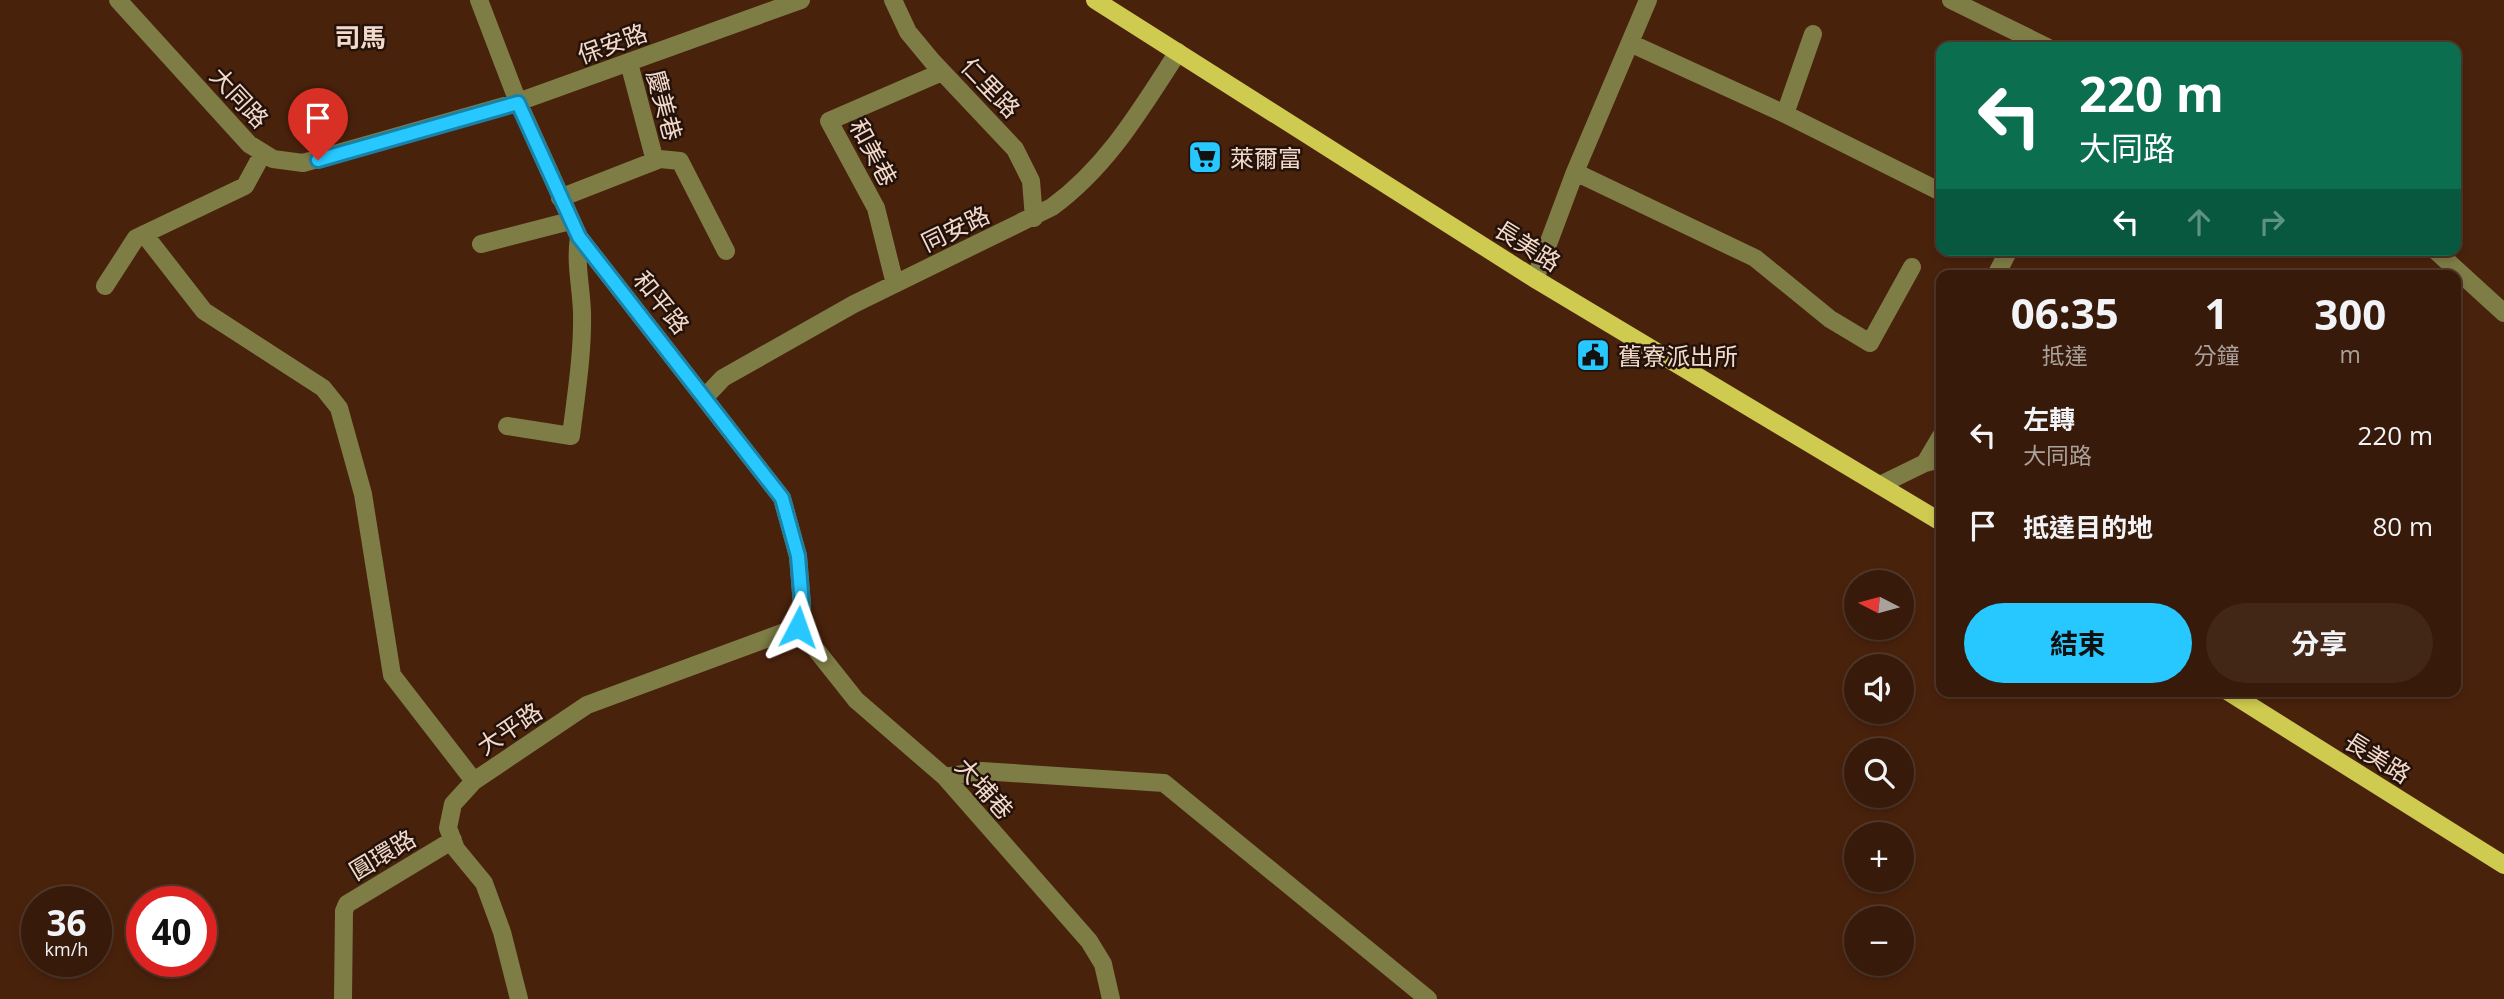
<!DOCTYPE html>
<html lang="zh-TW">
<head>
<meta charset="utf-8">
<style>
  :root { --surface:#371a09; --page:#422717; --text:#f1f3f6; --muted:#aaa19c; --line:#51382a; --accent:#27c8ff }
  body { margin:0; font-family:"Open Sans","Noto Sans TC",sans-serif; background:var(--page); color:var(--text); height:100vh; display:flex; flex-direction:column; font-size:26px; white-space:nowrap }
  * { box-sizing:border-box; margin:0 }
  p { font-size:23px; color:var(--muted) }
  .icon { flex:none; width:38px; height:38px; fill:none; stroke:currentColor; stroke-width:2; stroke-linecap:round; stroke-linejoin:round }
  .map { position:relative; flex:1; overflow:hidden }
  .details { position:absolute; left:1936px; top:270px; width:525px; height:427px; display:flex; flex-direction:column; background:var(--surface); border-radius:14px; box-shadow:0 4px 10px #0003,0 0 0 2px var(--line) }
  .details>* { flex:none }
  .banner { position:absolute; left:1936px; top:42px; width:525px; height:214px; border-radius:14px; box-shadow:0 4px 10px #0003,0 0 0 2px var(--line); background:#0b6e4f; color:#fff; overflow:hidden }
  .needle { width:46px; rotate:276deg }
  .tools { position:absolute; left:1844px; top:570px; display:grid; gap:14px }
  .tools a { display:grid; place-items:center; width:70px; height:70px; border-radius:50%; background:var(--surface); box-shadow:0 4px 10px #0003,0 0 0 2px var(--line); font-size:35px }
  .speed { position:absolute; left:21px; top:886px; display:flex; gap:14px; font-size:35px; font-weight:700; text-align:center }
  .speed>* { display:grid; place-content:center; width:91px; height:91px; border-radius:50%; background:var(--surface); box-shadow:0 4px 10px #0003,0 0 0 2px var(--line); line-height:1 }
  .speed small { font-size:18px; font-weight:400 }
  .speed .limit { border:10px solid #d22; background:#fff; color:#111 }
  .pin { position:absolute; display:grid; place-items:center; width:60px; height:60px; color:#fff; margin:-72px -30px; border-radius:50% 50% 50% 0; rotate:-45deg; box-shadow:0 0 7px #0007 }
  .pin .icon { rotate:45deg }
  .me { position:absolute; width:77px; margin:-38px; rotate:4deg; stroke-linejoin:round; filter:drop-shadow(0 0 5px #0008) }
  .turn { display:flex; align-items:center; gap:24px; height:147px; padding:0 28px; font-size:32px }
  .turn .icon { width:91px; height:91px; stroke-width:2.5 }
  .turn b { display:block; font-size:49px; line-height:60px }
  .lanes { display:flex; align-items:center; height:66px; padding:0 28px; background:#0003; justify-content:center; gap:35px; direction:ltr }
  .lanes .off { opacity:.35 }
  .eta { display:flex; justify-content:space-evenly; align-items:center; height:119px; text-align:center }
  .eta b { font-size:42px; font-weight:700; line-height:49px }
  .cta { display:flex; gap:14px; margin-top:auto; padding:14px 28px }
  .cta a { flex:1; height:80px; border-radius:42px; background:var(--accent); color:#111; font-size:28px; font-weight:700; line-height:80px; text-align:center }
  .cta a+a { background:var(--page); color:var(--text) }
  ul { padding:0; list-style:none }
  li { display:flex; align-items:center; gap:21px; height:91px; padding:0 28px }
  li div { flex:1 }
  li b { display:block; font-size:26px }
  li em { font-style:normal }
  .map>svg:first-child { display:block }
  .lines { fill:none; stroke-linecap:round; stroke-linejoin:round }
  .minor { stroke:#7e7d46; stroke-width:18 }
  .major { stroke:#cfca50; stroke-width:18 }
  .route-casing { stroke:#1982a6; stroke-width:18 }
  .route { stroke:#27c8ff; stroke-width:12 }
  .labels { text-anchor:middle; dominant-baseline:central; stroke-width:5; stroke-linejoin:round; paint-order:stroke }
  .street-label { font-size:24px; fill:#f3d9cc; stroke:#231209 }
  .poi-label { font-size:24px; fill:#f3d9cc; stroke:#231209; text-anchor:start }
  .neighbourhood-label { font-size:26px; font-weight:bold; fill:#f3d9cc; stroke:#231209 }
</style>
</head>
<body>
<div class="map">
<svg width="2504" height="999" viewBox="0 0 2504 999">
  <rect width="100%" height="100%" fill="#49220c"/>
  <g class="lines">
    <path class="minor" d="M118,0L249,144L273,159L303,163L518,102L801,0
      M479,0L518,102L579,237L782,498L798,556L802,605L798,627
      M893,0L908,32L932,61L1015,149L1031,181L1034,218
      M1951,0L2047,47
      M1630,43L1785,114L1941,192
      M629,63L655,161
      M1785,114L1813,34
      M1575,172L1755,258L1830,319L1870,343L1912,267
      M560,198L660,159L680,161L726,251
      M144,234L204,311L323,388L339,408L363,494L392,675L474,781
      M481,244L570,221
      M2435,250L2504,313
      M1996,275L2009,250
      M1535,279L1575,172L1648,0
      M895,284L876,208L829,121L942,72
      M105,286L136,238L245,186L263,153
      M706,396L723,378L854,304L1052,207C1108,166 1141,109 1178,52
      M507,426L571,436C576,395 583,353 582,312C581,286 575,263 579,237
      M1925,463L1941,436
      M1880,485L1925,463L1941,459
      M798,627L856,700L945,777L1089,941L1103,964L1111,999
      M945,777L982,771L1164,783L1428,999
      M343,999L344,911L347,904L453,840
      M519,999L502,932L484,883L456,849L448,828L453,804L474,781L587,705L798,627"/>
    <path class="major" d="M1095,0L1535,279L1941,522
      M2227,691L2504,865"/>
  </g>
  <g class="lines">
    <g class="route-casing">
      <path id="route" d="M318,160L518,103L579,237L782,498L798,556L802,605L798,627"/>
    </g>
    <use href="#route" class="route"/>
  </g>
  <defs>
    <g id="supermarket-square" transform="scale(1.75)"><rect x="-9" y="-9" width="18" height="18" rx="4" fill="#27c8ff" stroke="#231209"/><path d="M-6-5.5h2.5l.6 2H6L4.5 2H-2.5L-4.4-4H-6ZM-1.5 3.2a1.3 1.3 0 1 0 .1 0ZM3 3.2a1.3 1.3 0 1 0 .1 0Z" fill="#111"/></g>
    <g id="civic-square" transform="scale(1.75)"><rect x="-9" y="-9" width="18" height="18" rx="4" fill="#27c8ff" stroke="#231209"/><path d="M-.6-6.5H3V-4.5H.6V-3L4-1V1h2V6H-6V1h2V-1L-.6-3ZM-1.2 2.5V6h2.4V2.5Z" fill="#111"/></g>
  </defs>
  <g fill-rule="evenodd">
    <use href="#supermarket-square" x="1205" y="157"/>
    <use href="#civic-square" x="1593" y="355"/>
  </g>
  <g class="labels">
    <g class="street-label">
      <text transform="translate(612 43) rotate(-20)">保安路</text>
      <text transform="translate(991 87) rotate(46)">仁里路</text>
      <text transform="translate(240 97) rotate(47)">大同路</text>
      <text transform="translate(665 105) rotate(75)">慶美巷</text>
      <text transform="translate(874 152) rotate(62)">和美巷</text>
      <text transform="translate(955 228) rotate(-26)">同安路</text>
      <text transform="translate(1528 245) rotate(32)">長美路</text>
      <text transform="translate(662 302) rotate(51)">和平路</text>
      <text transform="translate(509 728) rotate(-34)">大平路</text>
      <text transform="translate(2378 757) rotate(32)">長美路</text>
      <text transform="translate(985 788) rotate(48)">大埔巷</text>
      <text transform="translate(382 854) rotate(-31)">圓環路</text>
    </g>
    <g class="poi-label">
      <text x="1230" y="157">萊爾富</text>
      <text x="1618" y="355">舊寮派出所</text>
    </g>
    <g class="neighbourhood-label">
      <text x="360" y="37">司馬</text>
    </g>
  </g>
</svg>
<div class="tools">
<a><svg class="needle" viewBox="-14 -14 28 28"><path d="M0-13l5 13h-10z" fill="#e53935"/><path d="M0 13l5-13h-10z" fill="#aaa19c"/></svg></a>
<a><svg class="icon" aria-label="sound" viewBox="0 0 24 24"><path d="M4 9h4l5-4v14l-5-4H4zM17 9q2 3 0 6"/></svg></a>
<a><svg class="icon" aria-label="search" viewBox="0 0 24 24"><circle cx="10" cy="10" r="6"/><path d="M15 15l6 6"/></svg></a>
<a>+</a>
<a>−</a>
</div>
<div class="speed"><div>36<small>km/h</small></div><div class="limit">40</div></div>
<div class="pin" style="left:318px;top:160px;background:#d93025"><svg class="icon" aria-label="arrive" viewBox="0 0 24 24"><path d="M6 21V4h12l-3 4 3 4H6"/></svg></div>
<svg class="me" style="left:798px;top:627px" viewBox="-20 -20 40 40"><path d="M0-17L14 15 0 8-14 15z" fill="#27c8ff" stroke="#fff" stroke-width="4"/></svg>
<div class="banner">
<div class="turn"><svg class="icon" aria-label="left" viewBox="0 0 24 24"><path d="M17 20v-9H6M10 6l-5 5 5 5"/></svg><div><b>220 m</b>大同路</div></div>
<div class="lanes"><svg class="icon" aria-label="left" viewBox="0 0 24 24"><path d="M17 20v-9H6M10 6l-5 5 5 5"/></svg><svg class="icon off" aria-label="ahead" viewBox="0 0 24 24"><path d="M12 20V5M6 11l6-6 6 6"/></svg><svg class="icon off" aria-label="right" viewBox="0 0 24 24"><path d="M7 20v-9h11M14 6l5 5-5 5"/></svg></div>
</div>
<section class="details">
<div class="eta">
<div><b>06:35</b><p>抵達</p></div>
<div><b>1</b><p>分鐘</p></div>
<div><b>300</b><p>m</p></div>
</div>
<ul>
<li><svg class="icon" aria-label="left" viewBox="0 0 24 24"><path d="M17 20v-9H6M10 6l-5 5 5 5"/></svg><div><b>左轉</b><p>大同路</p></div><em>220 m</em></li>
<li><svg class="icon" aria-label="arrive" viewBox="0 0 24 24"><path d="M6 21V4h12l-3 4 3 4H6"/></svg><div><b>抵達目的地</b></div><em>80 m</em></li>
</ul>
<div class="cta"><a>結束</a><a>分享</a></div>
</section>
</div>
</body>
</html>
